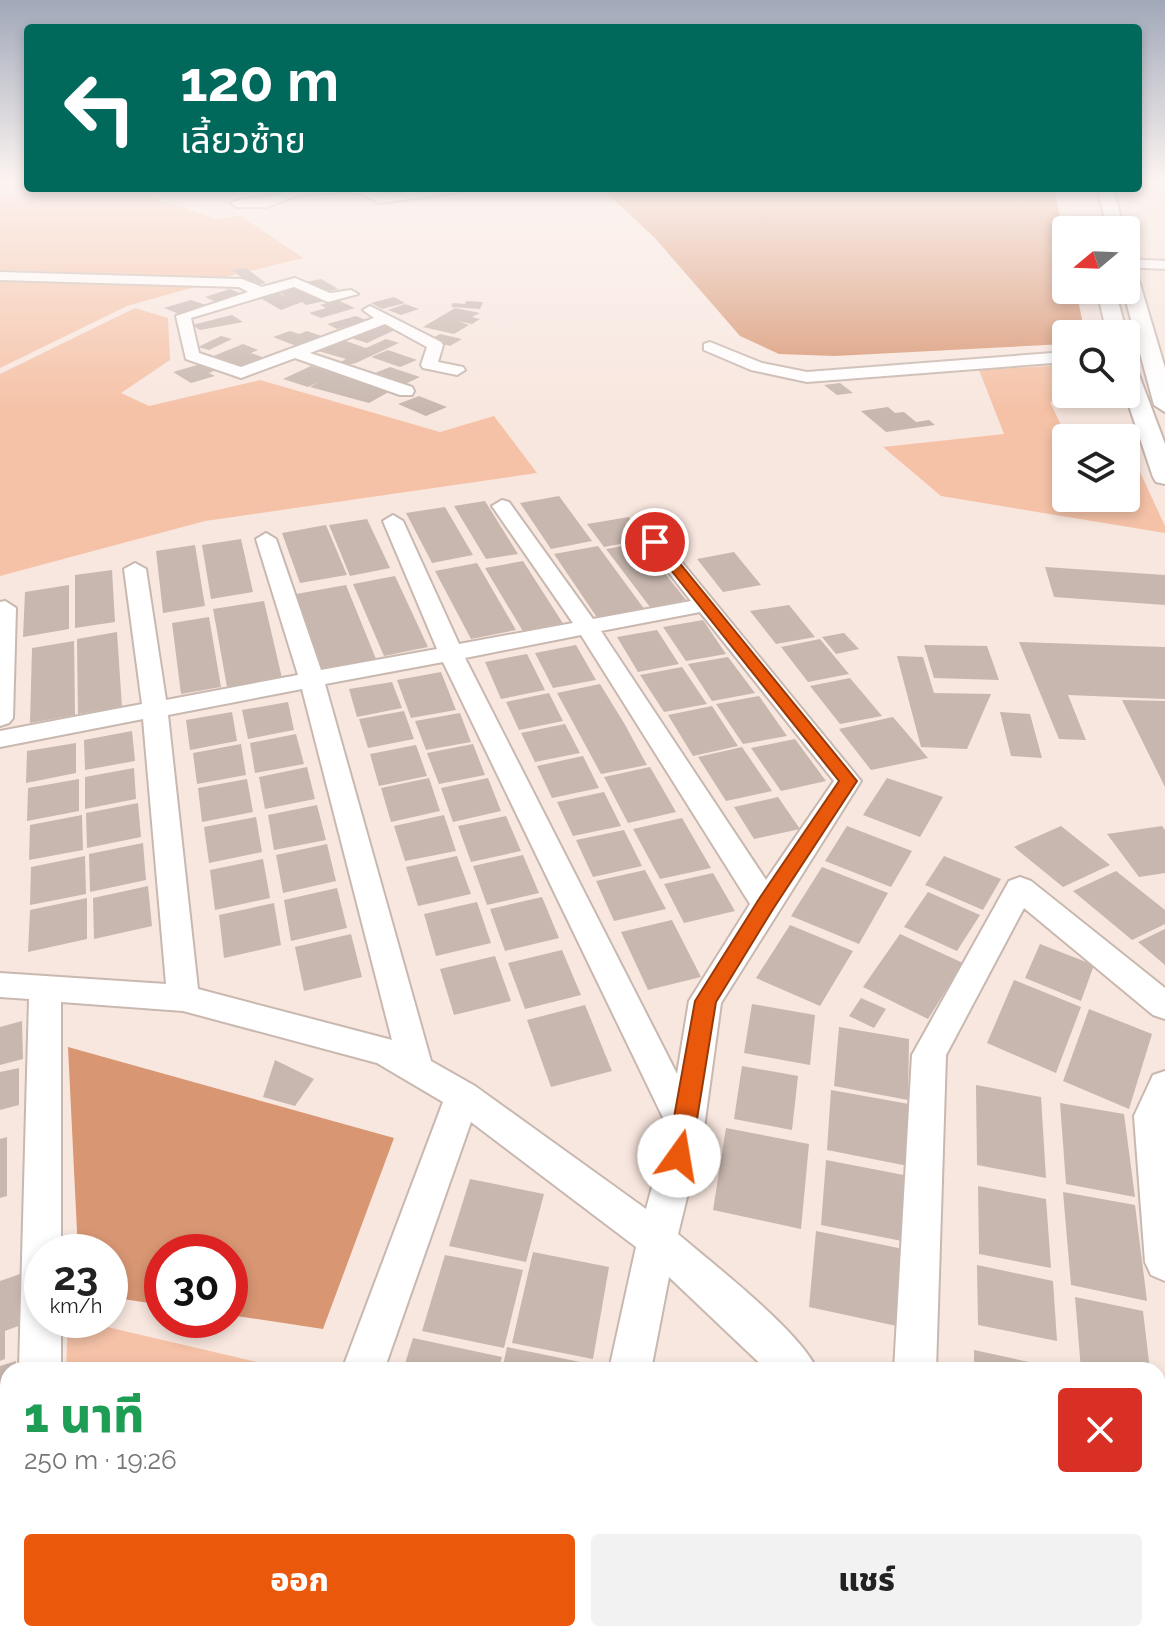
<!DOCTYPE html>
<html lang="th">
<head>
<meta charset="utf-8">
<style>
  :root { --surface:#fff; --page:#f2f2f2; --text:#222; --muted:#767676; --accent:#ea580c }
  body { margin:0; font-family:Raleway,"Noto Sans Thai",sans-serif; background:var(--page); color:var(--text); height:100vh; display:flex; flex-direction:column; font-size:30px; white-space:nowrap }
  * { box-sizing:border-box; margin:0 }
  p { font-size:26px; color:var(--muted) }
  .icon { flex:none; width:44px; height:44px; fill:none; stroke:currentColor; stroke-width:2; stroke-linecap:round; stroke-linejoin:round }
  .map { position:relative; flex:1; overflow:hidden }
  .details { position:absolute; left:0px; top:1362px; width:1166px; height:280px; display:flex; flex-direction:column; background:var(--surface); border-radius:24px 24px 0 0; box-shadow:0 4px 12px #0003 }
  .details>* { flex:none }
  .top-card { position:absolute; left:24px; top:24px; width:1118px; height:168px; border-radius:8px; box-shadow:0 4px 12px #0003; background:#00695c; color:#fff; overflow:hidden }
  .needle { width:52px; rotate:251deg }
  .fabs { position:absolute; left:1052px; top:216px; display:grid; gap:16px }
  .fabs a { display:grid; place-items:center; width:88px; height:88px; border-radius:8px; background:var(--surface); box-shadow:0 4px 12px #0003; font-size:40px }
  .speed { position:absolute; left:24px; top:1234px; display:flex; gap:16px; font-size:40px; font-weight:700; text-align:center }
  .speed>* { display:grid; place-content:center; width:104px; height:104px; border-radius:50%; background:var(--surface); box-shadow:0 4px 12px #0003; line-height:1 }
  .speed small { font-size:20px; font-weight:400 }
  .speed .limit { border:12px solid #d22; background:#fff; color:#111 }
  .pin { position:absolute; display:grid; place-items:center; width:68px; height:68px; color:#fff; margin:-34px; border:4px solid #fff; border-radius:50%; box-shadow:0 2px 8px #0007 }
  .me { position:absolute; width:88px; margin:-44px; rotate:13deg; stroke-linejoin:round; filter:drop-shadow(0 0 6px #0008) }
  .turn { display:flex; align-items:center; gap:28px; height:168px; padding:0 24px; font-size:36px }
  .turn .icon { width:104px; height:104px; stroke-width:2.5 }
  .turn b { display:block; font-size:56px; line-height:68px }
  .round { display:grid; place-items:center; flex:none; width:84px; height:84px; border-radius:8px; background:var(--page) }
  .summary { display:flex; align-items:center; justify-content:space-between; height:136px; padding:0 24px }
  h1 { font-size:48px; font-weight:800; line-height:60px; color:#1e9e55 }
  .cta { display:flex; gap:16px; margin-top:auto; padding:16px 24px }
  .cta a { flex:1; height:92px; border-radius:8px; background:var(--accent); color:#fff; font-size:32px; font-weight:800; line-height:92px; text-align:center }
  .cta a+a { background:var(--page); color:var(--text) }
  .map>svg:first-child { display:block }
  .green { fill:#f5c2a7 }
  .water { fill:#d89673 }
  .building { fill:#c7b7af }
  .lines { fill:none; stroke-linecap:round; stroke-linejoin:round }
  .minor-casing { stroke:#c8b8b0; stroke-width:4 }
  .major-casing { stroke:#c8b8b0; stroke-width:4 }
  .minor { fill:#fff; fill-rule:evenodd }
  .major { fill:#fff; fill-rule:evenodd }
  .route { fill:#ea580c; stroke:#983908; stroke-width:2 }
</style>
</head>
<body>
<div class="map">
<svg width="1165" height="1642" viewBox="0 0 1165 1642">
  <rect width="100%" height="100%" fill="#f8e7df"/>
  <path class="green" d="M86,188H129L215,219L241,216L303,258L225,277L0,270V196Z
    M0,279L202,285L127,306L0,368Z
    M135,308L168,318L170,360L121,393L149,406L260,380L440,432L494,416L537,473L205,521L0,576V374Z
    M1066,365V394H1109L1111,405L1050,402L1067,438L1066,498H1126L1128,446L1165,526V533L941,496L883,447L1004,434L979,370Z
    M68,1320H77L291,1370H66Z
    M56,1634H231L228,1642H55Z"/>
  <path class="water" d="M601,188H1054L1066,245V290H1076L1085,334H1066V344L835,356L779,354L740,336L654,237Z
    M68,1047L394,1138L323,1329L230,1315V1252H162V1305L110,1297V1252H78Z"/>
  <path class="building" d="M246,268L266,283L252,286L232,270Z
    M321,279L338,289L324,292L306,282Z
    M296,285L325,301L306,305L302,302L281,310L255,295L274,291L286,297L276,290Z
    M230,289L242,294L216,302L205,297Z
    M394,297L405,303L382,309L371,303Z
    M191,300L206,305L179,314L164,308Z
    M337,300L355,308L321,318L309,313L326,308L320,305Z
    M466,301L483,302L480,309L451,307L453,303L465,304Z
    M405,304L419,309L401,315L388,310Z
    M455,308L480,313L472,317L480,319L472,324L458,321L469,325L454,334L423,327Z
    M232,315L243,322L200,330L192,325Z
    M356,316L366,320L337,329L327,324Z
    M380,325L397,329L367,343L351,338Z
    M290,331L299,334L307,331L330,339L299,347L273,337Z
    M440,334L462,339L450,346L429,340Z
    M221,336L232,339L209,350L198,347Z
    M386,339L399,343L356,363L343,366L340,362L346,359L318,351L343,340L366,348Z
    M243,344L258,350L251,353L270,360L242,370L211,357Z
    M388,350L417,360L400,367L371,357Z
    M204,363L216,370L209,373L215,376L191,383L173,372Z
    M311,366L337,374L394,389L369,403L310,387L318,382L308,387L283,379Z
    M390,367L420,377L405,384L375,373Z
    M840,383L853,393L837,395L824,385Z
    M419,396L447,407L426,416L398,404Z
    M888,407L895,413L904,412L916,422L929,420L935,425L886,432L861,411Z
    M559,496L592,541L551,549L520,503Z
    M485,501L518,554L486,559L454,506Z
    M445,507L473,555L432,563L406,513Z
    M629,517L647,539L604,547L587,524Z
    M367,519L390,568L350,576L329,525Z
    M326,525L347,575L300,583L282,533Z
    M241,539L253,592L211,599L202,545Z
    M641,543L686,600L650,607L606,549Z
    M195,545L205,606L163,613L156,551Z
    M598,546L645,610L598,619L554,554Z
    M734,552L761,585L723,592L697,559Z
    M523,561L564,625L524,633L485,568Z
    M477,563L516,630L471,639L435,571Z
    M1045,567L1165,575V605L1054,597Z
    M112,570L115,622L75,628V575Z
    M395,576L428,647L384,656L353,584Z
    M69,585V629L23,637L25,592Z
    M346,585L376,659L322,669L296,594Z
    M264,601L282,678L227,687L213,609Z
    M789,605L815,637L776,644L750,611Z
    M209,617L221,687L181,694L172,623Z
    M703,620L726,654L686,661L663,627Z
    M657,630L679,664L638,672L617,637Z
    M117,632L122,707L78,714L77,639Z
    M844,633L859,649L836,654L822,637Z
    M820,639L849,674L808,682L781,647Z
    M74,641L75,715L30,723L32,648Z
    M1019,642L1165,647V699L1068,695L1086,740L1059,739Z
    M576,645L596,680L553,688L535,653Z
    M924,645L987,646L999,680L934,678Z
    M527,654L545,690L501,699L485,662Z
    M897,656L923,657L934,693L991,694L967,749L921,747Z
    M728,657L755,693L712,701L688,664Z
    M682,667L707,704L664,712L640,675Z
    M441,672L456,710L411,718L397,680Z
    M850,678L882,716L840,724L810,686Z
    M392,682L402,708L357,717L349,689Z
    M600,684L624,723L647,765L601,774L557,693Z
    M549,693L563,721L519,730L506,702Z
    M759,696L787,736L743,744L716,704Z
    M1122,700L1165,701V787Z
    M288,702L294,730L248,739L242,710Z
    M712,706L738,746L693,756L668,715Z
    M404,711L414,739L368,748L359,719Z
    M232,712L237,741L190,750L186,720Z
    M1000,712L1030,714L1042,758L1011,756Z
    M460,713L471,742L426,750L415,721Z
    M893,717L928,758L871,770L839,729Z
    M565,724L580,753L535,762L521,733Z
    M132,731L135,761L85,770L84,740Z
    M296,734L304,764L255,773L250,743Z
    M795,739L826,781L781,791L751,748Z
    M76,743V773L26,783L27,751Z
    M241,744L246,775L197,784L193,753Z
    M473,744L485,775L439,784L427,753Z
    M416,745L427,776L379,786L370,754Z
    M742,747L772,791L726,801L698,757Z
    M583,756L599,788L552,798L537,766Z
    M307,767L315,799L265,809L259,777Z
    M650,767L676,812L628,823L604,777Z
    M134,768L136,799L85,809V777Z
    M429,778L440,811L391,822L381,788Z
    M488,778L501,811L453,822L441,788Z
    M887,778L943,797L920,837L863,815Z
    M79,779V811L27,821L28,788Z
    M247,779L253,812L202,822L198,788Z
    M604,792L621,826L573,836L557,802Z
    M778,797L800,829L754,839L734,807Z
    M138,803L141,837L87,848L86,813Z
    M317,805L326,840L274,850L268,815Z
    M82,815L83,850L29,860L30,825Z
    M444,815L456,851L405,861L394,826Z
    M506,816L521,851L471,862L458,826Z
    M256,817L262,852L209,863L204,827Z
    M682,818L711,868L660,879L633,829Z
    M847,826L912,851L891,887L825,861Z
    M1061,826L1110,865L1063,887L1014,847Z
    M1162,826L1165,830V873L1139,877L1107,834Z
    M624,830L642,866L593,877L576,840Z
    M143,843L146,880L90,892L89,854Z
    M327,844L336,881L283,893L276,855Z
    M523,855L539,893L487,905L473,866Z
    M85,856L86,894L30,905L31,867Z
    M457,856L471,894L418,906L406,867Z
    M944,856L1001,879L983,910L925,885Z
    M263,859L270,898L215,910L210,870Z
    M822,867L888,893L859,944L791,916Z
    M645,870L666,909L614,921L596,881Z
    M1116,871L1165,910V924L1132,940L1073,891Z
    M713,873L735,911L684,923L664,884Z
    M148,886L152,926L94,939L93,898Z
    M337,888L347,928L291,941L284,900Z
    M928,892L980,915L957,951L904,927Z
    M542,897L559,938L505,951L490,909Z
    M87,898V939L28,952L30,910Z
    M477,902L491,943L436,956L424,914Z
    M274,903L281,945L224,958L219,915Z
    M672,920L701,977L648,990L621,932Z
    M790,925L853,951L820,1006L756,978Z
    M1165,929V965L1138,942Z
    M351,934L362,977L304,991L295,947Z
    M900,934L963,963L928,1019L863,987Z
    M1040,944L1094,965L1081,1001L1025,978Z
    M562,950L581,995L525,1009L508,963Z
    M495,956L511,1001L454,1015L440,969Z
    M1014,980L1081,1007L1056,1073L987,1043Z
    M861,998L886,1009L874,1028L849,1016Z
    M752,1004L815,1015L810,1065L744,1053Z
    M585,1005L612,1071L551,1087L527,1020Z
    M1089,1009L1152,1034L1129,1109L1063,1081Z
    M22,1021L23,1059L0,1065V1027Z
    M839,1027L909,1039L908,1100L834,1086Z
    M275,1060L314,1079L295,1106L263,1097Z
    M742,1066L798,1076L792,1130L734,1119Z
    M19,1068V1105L0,1110V1072Z
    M976,1085L1041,1097L1046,1178L977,1165Z
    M831,1090L909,1104L908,1166L827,1150Z
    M1060,1103L1124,1114L1135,1197L1066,1184Z
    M726,1128L809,1144L801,1229L713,1210Z
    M7,1137V1196L0,1198V1139Z
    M826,1160L909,1176L907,1242L821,1225Z
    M470,1179L544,1194L526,1262L449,1246Z
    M978,1186L1046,1199L1051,1268L979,1254Z
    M1063,1192L1135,1205L1147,1301L1071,1285Z
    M816,1231L908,1250L906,1328L809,1307Z
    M533,1252L609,1267L593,1359L512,1343Z
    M445,1255L523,1270L504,1348L422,1331Z
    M977,1265L1053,1281L1057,1341L978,1325Z
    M20,1274L21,1325L5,1331V1359L0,1361V1281Z
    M1075,1297L1143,1311L1150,1370H1081Z
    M413,1338L502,1357L498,1370H403Z
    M507,1347L590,1364L589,1370H502Z
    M974,1350L1061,1369V1370H974Z
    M16,1361V1370H8V1460L0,1463V1366Z
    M8,1468V1574L0,1577V1471Z
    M329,1634H422L420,1642H326Z
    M432,1634H525L524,1642H430Z
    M615,1634H717L716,1642H613Z
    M749,1634H865V1642H748Z"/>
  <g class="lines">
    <g class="minor-casing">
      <path id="minor" d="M270,188H367L382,195L434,188H465L459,192L380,203L359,193L342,192L298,195L267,207H237L231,203C240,197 267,199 283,193Z
        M1126,259L1165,261V269L1126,267Z
        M0,272L242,279L262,287L295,278L330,293L351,290L358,294L328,302L294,287L191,318L199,353L241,367L374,318L363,310L370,306L441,342L443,345L438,362L463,367L465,370L457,375L423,368L421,365L427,347L385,324L310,353L412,387L414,391L412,395H400L295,358L241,378L186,359L176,316L248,292L239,287L0,280Z
        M710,342L762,363L807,372L1066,352V362L807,382L751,370L704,350V344Z
        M502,500L509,502L593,619L691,601L645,542L648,538H662L861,781L721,1003L704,1128L678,1234C713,1264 801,1332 817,1370H767L669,1277L651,1370H609L636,1247L471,1122L384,1370H342L443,1102L377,1063L183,1011L61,1002V1252H42V1320H61V1370H19L29,999L0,997V973L166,984L143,719L0,747V731L142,704L124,569L135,563L146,569L166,700L298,675L256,539L266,533L276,539L321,670L437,649L383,521L393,515L403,521L459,644L573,623L492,506ZM700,612L834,781L766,880L601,631ZM581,635L750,904L689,1001L677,1074L465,658ZM443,662L668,1128L646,1209L475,1086L431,1061L325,684ZM302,689L392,1040L198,989L168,715Z
        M5,601L16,608L13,718L9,723L0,726V602Z
        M1020,877L1031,881L1165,988V1019L1153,1015L1024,908L946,1055L936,1370H894L912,1055L1009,881Z
        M1165,1071V1281L1151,1275L1145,1262L1134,1116L1153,1075Z
        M1158,1587L1165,1590V1638L1155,1634H1158Z
        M9,1634H57V1642H7Z
        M243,1634H291L289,1642H239Z
        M550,1634H598V1642H548Z
        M881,1634H929V1642H879Z"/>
    </g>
    <g class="major-casing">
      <path id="major" d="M1097,188H1113L1124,230H1108Z
        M1126,262L1135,267L1165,368V412L1154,405L1123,290H1126Z
        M1097,290H1115L1127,334L1126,335L1107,334Z
        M1126,361L1136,367L1165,444V484L1156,482L1153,477L1125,394Z"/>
    </g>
    <use href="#minor" class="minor"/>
    <use href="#major" class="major"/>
  </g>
  <linearGradient id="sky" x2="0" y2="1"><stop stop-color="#a1a8b9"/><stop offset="0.44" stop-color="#fcf4f1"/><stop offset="1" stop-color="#fcf4f1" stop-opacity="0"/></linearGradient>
  <rect width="1165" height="410" fill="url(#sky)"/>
  <path class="route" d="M655,538L660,539L857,781L773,909L716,1002L691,1156L687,1164L679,1167L670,1164L667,1156L695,1001L759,899L839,781L651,545V539Z"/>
</svg>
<div class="fabs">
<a><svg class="needle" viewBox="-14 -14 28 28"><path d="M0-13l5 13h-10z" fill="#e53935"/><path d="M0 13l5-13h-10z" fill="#767676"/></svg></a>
<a><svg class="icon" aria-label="search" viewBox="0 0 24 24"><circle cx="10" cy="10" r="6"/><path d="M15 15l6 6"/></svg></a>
<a><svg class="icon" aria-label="layers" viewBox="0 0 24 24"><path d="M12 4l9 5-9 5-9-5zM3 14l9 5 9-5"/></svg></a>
</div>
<div class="speed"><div>23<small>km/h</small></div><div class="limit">30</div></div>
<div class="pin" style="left:655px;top:542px;background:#d93025"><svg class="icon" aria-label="arrive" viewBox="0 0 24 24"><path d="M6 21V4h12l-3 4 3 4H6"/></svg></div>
<svg class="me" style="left:679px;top:1156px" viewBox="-20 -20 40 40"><circle r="19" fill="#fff"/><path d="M0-13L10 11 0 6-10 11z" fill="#ea580c"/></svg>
<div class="top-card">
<div class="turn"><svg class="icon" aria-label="left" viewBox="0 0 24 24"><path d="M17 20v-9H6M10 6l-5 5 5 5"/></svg><div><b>120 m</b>เลี้ยวซ้าย</div></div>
</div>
<section class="details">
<div class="summary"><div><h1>1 นาที</h1><p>250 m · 19:26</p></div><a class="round" style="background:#d93025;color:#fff"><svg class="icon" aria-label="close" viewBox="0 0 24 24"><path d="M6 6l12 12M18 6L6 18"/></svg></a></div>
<div class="cta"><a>ออก</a><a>แชร์</a></div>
</section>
</div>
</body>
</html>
